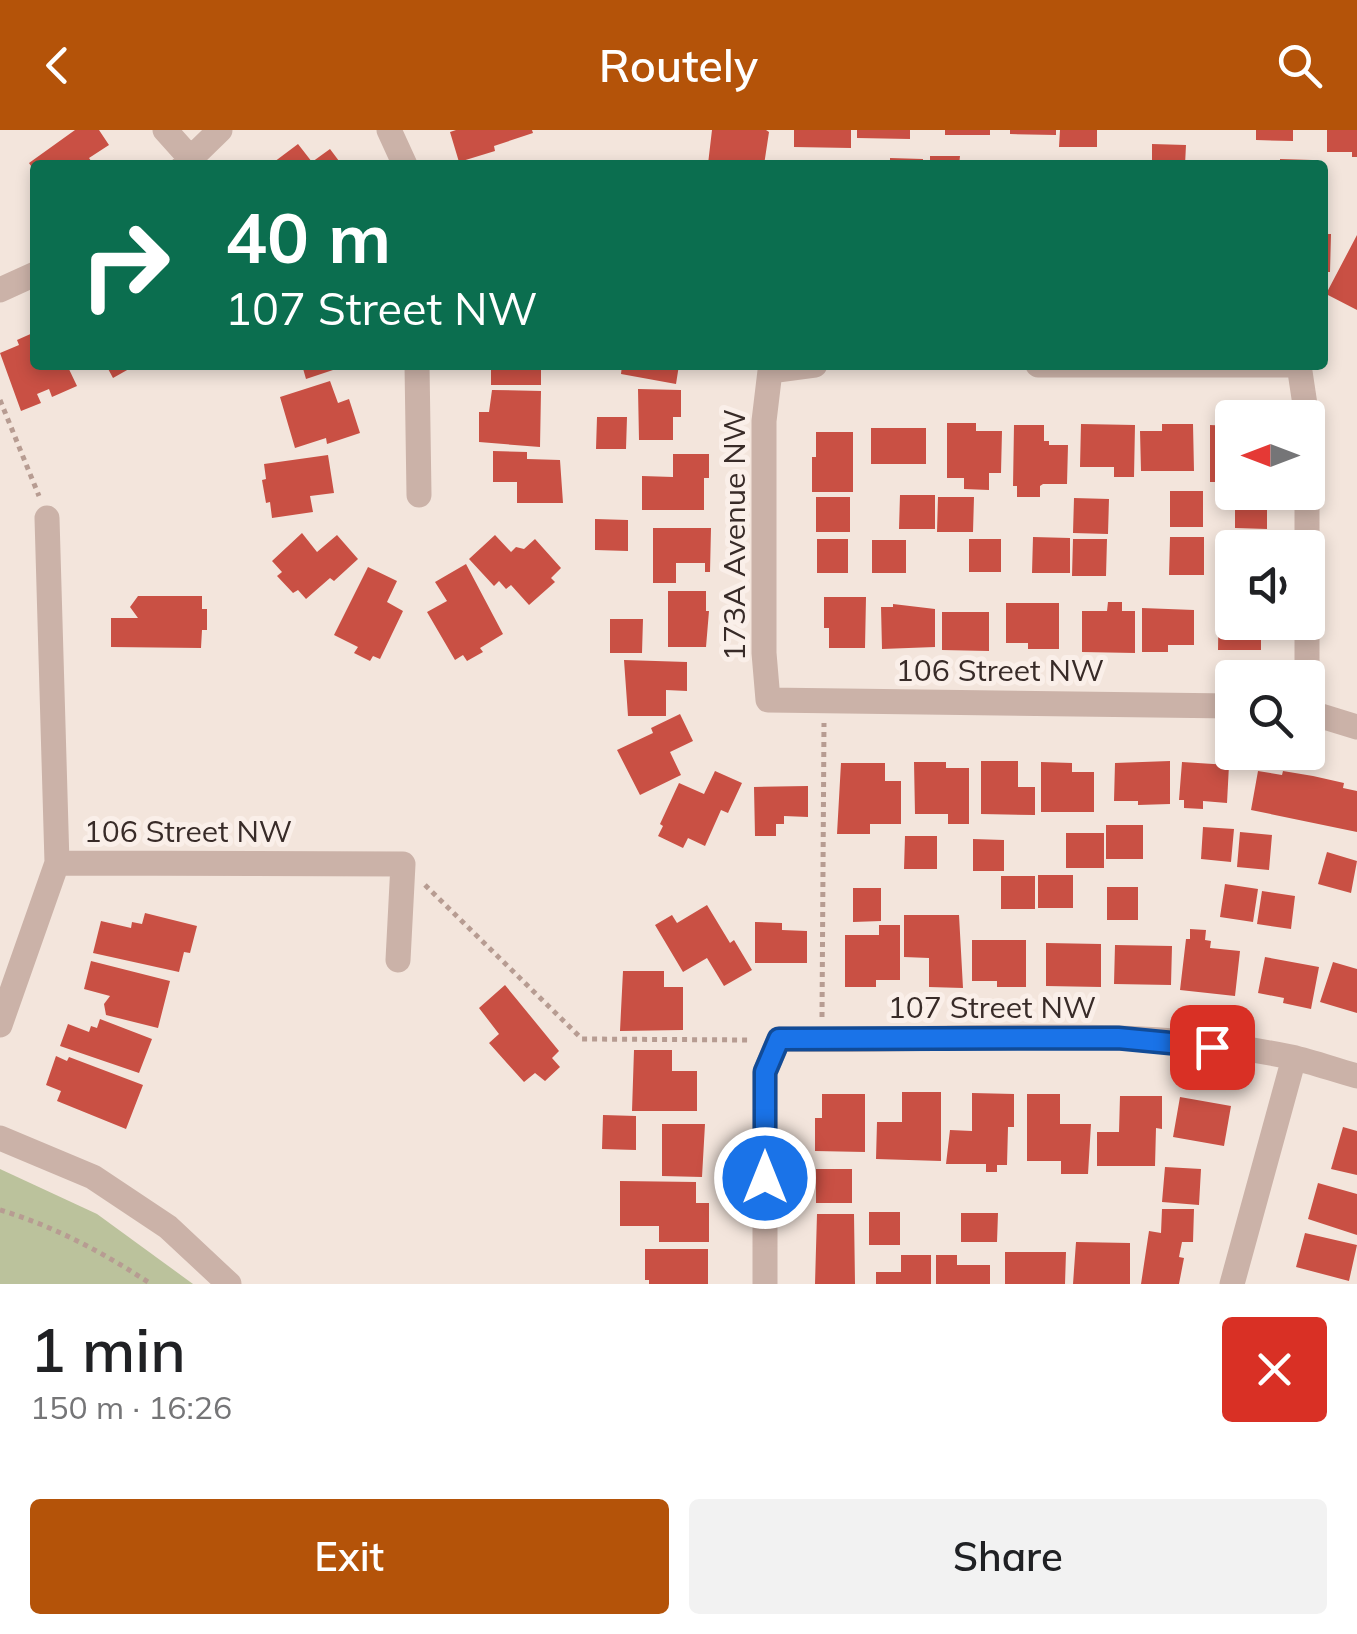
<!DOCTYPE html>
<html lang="en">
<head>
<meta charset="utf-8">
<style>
  :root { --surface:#fff; --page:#f2f2f2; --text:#202124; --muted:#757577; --accent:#b45309 }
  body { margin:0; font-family:Mulish,sans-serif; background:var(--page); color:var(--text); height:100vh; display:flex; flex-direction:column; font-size:38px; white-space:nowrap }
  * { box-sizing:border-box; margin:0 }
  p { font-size:32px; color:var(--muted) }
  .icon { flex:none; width:55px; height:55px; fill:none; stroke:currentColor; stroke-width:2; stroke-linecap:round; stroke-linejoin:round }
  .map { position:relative; height:1154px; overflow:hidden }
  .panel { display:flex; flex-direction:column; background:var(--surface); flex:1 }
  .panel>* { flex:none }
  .hud { position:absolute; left:30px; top:30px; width:1298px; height:210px; border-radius:10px; box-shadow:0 5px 15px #0003; background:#0b6e4f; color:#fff; overflow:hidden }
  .needle { width:65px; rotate:270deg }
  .controls { position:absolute; left:1215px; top:270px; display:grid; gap:20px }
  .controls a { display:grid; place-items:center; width:110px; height:110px; border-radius:10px; background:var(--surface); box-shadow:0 5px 15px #0003; font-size:50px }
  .pin { position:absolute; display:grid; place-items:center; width:85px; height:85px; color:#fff; margin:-42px; border-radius:20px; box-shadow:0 5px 15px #0006 }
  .me { position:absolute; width:110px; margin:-55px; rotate:0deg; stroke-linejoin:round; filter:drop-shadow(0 0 8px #0008) }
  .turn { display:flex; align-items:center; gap:35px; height:210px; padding:0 30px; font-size:45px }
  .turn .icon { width:130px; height:130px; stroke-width:2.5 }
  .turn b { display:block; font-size:70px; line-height:85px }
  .round { display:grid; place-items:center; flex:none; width:105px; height:105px; border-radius:10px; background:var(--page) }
  .summary { display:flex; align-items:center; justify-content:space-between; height:170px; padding:0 30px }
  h1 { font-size:60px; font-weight:600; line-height:75px }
  .primary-button { display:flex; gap:20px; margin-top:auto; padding:20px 30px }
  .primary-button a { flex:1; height:115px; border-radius:10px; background:var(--accent); color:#fff; font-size:40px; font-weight:600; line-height:115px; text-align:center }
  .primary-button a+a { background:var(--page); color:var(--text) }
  header { display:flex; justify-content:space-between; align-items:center; height:130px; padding:0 30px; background:var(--accent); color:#fff; font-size:45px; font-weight:600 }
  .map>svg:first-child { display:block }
  .green { fill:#bbc29c }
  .building { fill:#c95044 }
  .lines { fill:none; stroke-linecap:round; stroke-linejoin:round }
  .path { stroke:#b79c92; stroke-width:5; stroke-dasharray:5 5; stroke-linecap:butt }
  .minor { stroke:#cbb2a8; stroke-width:25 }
  .route-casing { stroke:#114b97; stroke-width:25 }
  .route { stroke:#1a73e8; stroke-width:18 }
  .labels { text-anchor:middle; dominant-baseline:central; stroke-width:10; stroke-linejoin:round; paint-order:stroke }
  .street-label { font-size:30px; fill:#382b28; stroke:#faefe9 }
</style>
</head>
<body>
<header><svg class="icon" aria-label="back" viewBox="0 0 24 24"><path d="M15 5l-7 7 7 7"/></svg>Routely<svg class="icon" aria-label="search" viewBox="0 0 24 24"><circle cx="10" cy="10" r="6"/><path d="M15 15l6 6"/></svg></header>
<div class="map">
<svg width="1357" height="1154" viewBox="0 0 1357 1154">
  <rect width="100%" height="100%" fill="#f3e5dc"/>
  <path class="green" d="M0,1039L97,1084L193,1154H0Z"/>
  <path class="building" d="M75,0H99L109,15L89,28L94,35H35V42L29,33Z
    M456,0H532L533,3L494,16L495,21L459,32L450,2Z
    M712,0H766L769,2L764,35L708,34Z
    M794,0H851V18L794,17Z
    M857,0H910V9L857,8Z
    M945,0H990V5H945Z
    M1010,0H1056V5L1010,4Z
    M1060,0H1097V17H1059Z
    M1256,0H1293V11L1256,10Z
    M1327,0H1357V27H1352V22H1327Z
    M298,14L312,32L330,19L342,35H270Z
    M1152,14L1186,15L1185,35H1152Z
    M930,26H960L959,35H930Z
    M890,28L923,29V35H890Z
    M1280,29L1312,30V35H1280Z
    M1322,104H1331L1330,142H1322Z
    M1357,105V180L1326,164Z
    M35,202V235H67L77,256L52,267L49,259L37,264L41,273L21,281L0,223L19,215L17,210Z
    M106,235H136L113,248Z
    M302,235H345V236L306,249Z
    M491,235H541V255H491Z
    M622,235H679L676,254L621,244Z
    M330,251L338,273L349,269L360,303L327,314L326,308L295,318L280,267Z
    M638,259L681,260V287H673V310H639Z
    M492,260L541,261L540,317L479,312V282H489Z
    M597,287H627L626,319H596Z
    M947,293H976V301H1002L1001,343H989V360L964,359V348H947Z
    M1081,294L1135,295L1134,347H1114V337H1080Z
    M1162,294H1193L1194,341H1141L1140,301H1162Z
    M1014,295H1044V311H1049V315H1068L1067,354H1043L1040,356V367H1017V356H1013Z
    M1210,295L1232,296V352H1210Z
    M871,298H926V334H871Z
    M816,302H853V362H812V327H816Z
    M493,321L527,322V329L560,330L563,373H517V352H493Z
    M673,324H709V348H704V380H642V346L673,347Z
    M328,325L334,363L310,366L313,382L272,388L270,372L266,373L262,350L266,349L264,334Z
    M1170,361H1203V397H1170Z
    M900,365H935V399H899Z
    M816,367H850V402H816Z
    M938,367H974L973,402H937Z
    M1235,367H1267V399L1235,398Z
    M1074,368L1109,369L1108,404L1073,403Z
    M595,389L628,390V421L595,420Z
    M653,398H711L710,442H705V433H676V453H653Z
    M302,403L317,422L337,405L358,429L334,451L330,448L306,469L298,460L293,463L277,446L282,442L272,431Z
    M495,405L511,422L516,417L524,419L535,409L561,438L551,448L555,452L529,475L511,455L506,459L499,451L494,456L469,429Z
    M1033,407L1070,408V443H1032Z
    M1170,407H1204V445H1169Z
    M817,409H848V443H817Z
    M969,409H1001V442H969Z
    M1073,409H1107L1106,446H1072Z
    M872,410H906V443H872Z
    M1226,431L1232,432V492H1261V520H1218L1219,458H1226Z
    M466,434L503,504L480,518L483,522L467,531L463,525L455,530L427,482L447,471L435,452Z
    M368,437L397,451L387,472L403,481L380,529L373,526L370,531L354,523L358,517L334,505Z
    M668,461H706V481H709L706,517H668Z
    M138,466H202V479H207V500H202L201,518L111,517V488H138L130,477Z
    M824,467H866L865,518H829V498H824Z
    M1108,472H1122V481H1135V523L1082,522V481H1107Z
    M1006,473H1059V519H1028V513H1006Z
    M893,474L935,479V517L882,519L881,477H893Z
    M1142,478L1194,480V515H1168V522H1142Z
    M942,482H989V521L942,520Z
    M610,489H643L642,523H610Z
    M624,530L687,532V561L666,560V586H628Z
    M680,584L693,611L670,622L681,645L640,665L617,620L653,603L651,598Z
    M981,631H1018V657H1035V685L981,684Z
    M1170,631V674L1138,675V671H1114L1115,633Z
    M914,632H946V638H969V694H948V684H915Z
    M1041,632L1072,633V642H1094V682H1041Z
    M1182,632L1229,635L1227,673L1203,671V679L1184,678V670H1179Z
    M841,633H885V651H901V694H870V704H837Z
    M715,641L742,653L728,683L721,680L705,716L688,708L683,718L658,706L663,696L660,694L679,653L704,664Z
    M1258,641L1282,645L1283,641L1313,646L1344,653L1343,658L1357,661V702L1251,680Z
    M808,656V687L784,686V694H776V706H755L754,657Z
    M1106,695H1143V729H1106Z
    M1203,697L1234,699L1231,732L1201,729Z
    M1240,702L1272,705L1269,740L1237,737Z
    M1066,703H1104V738H1066Z
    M905,706H937V739H904Z
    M973,709L1004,710V741H973Z
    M1327,722L1357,731L1351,763L1318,754Z
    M1038,745H1073V778H1038Z
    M1001,746H1035V779H1001Z
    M1225,754L1258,759L1253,792L1220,787Z
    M1107,757H1138V790H1107Z
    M853,758H881V791L853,792Z
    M1262,761L1295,766L1291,799L1257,794Z
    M707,775L730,813L734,810L752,840L724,856L707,828L683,842L655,795L672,785L677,793Z
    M145,783L197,796L190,823L184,822L179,842L93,823L101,791L131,798L132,792L142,794Z
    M904,785H959L963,858L929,857V828L904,827Z
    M755,792L782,793V800L807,801V833H755Z
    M879,795H900V850H876V857H845V805H879Z
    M1190,799L1206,800L1205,810L1211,811L1210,818L1240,821L1235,866L1180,860L1186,809H1190Z
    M972,810H1026V857H997V851H972Z
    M1046,813L1101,814V857L1046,856Z
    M1115,815L1172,816L1171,855L1114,854Z
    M1265,827L1319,837L1311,879L1283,873L1284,868L1258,863Z
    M91,831L170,851L158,898L106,885L104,874L110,866L84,859Z
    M1333,832L1357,839V883L1320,872Z
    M623,841H664V857H683V900L620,901Z
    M505,855L559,921L552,928L560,937L545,951L535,943L524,952L489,913L499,904L479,878Z
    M100,889L152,909L139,943L60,916L68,894L89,902L91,896L97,898Z
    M634,920H672V941H697V981H632Z
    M56,926L67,931L69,927L143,955L126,999L57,971L61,961L46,955Z
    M902,962H941V1031L876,1029L877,992H902Z
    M972,963L1014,964V997H1008L1007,1035H997V1042H986V1034H946L950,1000L972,1001Z
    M822,964H865V1022L815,1021V988H822Z
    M1027,964H1060V994H1091L1088,1044H1061V1031H1027Z
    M1120,966H1162V999L1156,998L1155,1036H1097V1002H1119Z
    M1180,967L1231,976L1224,1016L1173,1007Z
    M603,985L636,986V1020L602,1019Z
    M662,994H705L702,1047L662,1046Z
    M1343,997L1357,1001V1045L1331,1039Z
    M1165,1037L1201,1039L1199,1075L1162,1072Z
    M816,1039H852V1073H816Z
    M620,1051L696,1052V1073H709V1112H659V1096H620Z
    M1318,1053L1357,1064V1105L1308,1089Z
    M1162,1079H1194L1193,1112H1182L1179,1127L1184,1128L1179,1154H1141L1149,1101L1161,1103Z
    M869,1082H900V1115H869Z
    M961,1083H998L997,1112H961Z
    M817,1084H854L855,1154H815Z
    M1305,1103L1357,1115L1349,1151L1296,1137Z
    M1076,1112L1130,1113V1154H1073Z
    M645,1119H708V1154H649V1150H645Z
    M1005,1122H1066L1065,1154H1005Z
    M901,1125H931V1154H876V1142H901Z
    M936,1125H957V1135H990V1154H936Z"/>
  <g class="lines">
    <path class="path" d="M0,270L39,366
      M425,755L582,909L751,910
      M822,887L824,593
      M0,1080C54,1096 104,1123 151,1154"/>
    <path class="minor" d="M165,0L191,29
      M389,0L405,35
      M184,35L220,0
      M0,160L35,144
      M417,235L419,365
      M815,235L770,241L764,291V523L768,570L1232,576
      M1038,235H1299L1307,288
      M1307,362V418
      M1307,548V492
      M1308,582L1357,597
      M57,733L403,734L398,830
      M0,895L57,733L47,388
      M0,1008L93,1047L168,1097L229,1154
      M765,1154V942L779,909C948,913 1124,893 1291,927C1313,932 1335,940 1357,946
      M1232,1154L1294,928"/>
  </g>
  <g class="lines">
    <g class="route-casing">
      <path id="route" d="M765,1048V942L779,909L1118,908L1212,917"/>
    </g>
    <use href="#route" class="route"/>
  </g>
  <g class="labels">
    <g class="street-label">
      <text transform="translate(734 405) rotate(-90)">173A Avenue NW</text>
      <text x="1000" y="540">106 Street NW</text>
      <text x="188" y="701">106 Street NW</text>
      <text x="992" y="877">107 Street NW</text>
    </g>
  </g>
</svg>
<div class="controls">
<a><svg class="needle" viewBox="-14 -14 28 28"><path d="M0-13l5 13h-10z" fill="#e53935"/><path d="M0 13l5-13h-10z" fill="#757577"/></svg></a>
<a><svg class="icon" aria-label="sound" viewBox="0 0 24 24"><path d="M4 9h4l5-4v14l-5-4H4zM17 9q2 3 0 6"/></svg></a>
<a><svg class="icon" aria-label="search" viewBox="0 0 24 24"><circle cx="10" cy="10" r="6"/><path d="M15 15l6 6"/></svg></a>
</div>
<div class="pin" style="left:1212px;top:917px;background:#d93025"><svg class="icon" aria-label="arrive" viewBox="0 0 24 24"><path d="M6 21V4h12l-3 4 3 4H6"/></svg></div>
<svg class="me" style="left:765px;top:1048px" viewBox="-20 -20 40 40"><circle r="17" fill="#1a73e8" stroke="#fff" stroke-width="3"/><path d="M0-11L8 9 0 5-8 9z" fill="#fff"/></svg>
<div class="hud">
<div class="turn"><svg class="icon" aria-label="right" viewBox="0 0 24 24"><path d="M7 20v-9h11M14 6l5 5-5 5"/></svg><div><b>40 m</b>107 Street NW</div></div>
</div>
</div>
<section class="panel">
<div class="summary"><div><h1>1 min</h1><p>150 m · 16:26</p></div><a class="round" style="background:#d93025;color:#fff"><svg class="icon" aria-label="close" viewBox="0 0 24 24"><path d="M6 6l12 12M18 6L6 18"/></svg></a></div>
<div class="primary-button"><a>Exit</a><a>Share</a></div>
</section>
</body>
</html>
